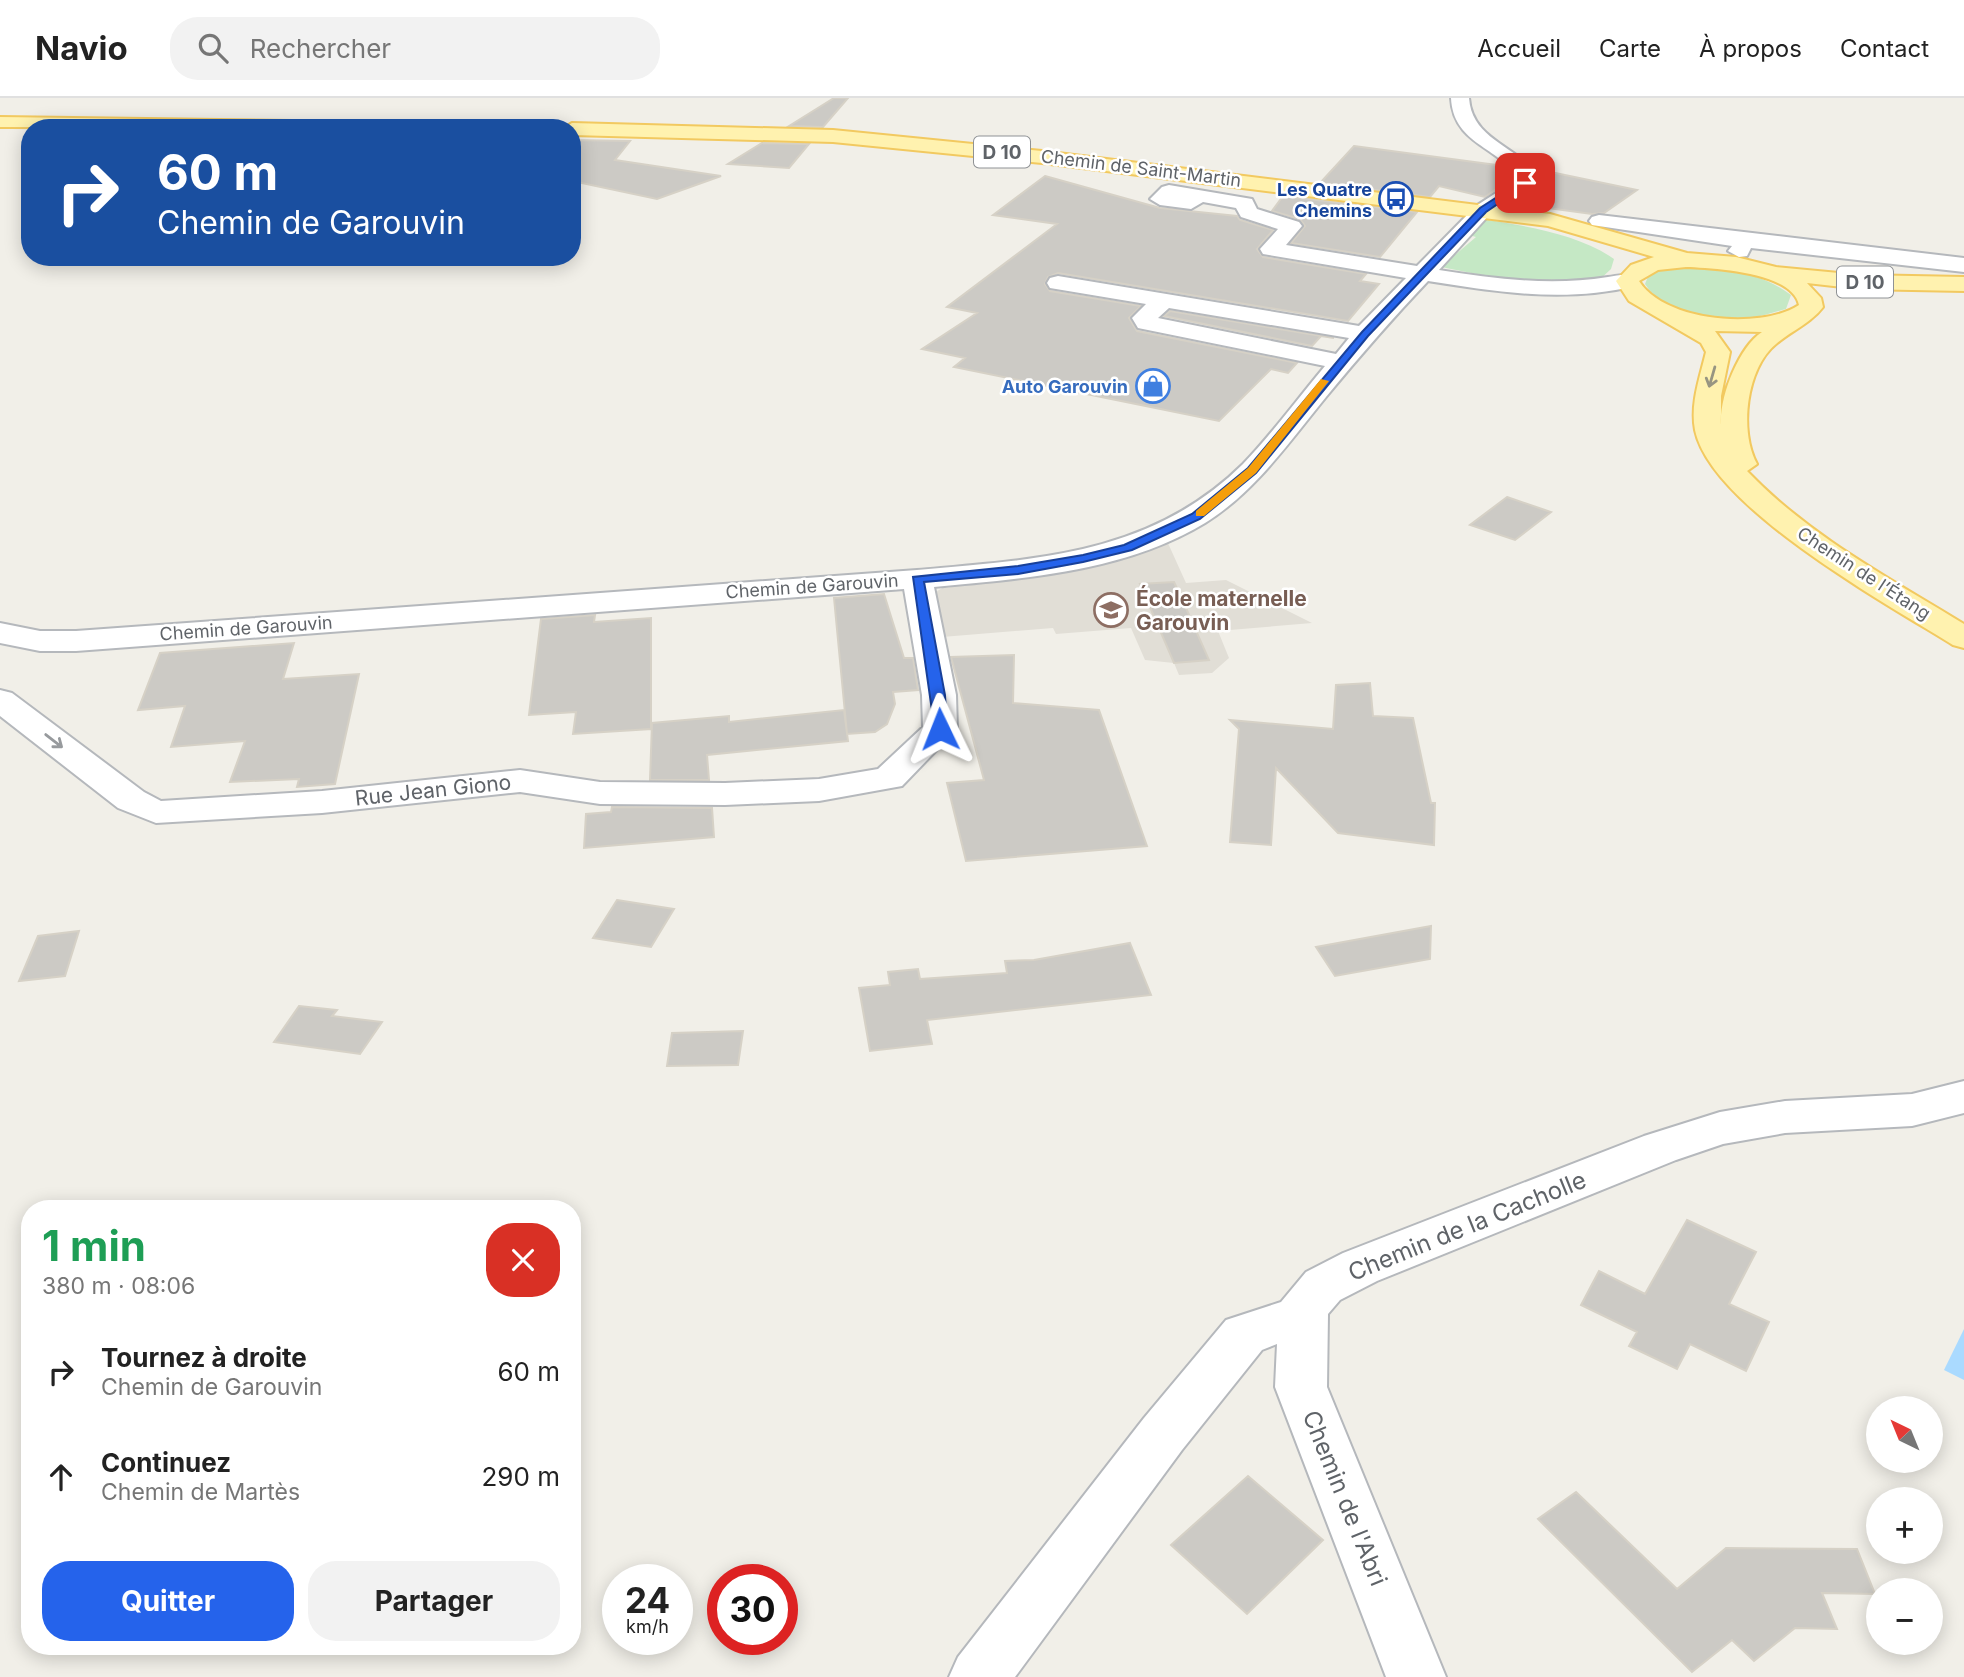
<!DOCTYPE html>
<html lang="fr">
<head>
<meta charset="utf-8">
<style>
  :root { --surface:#fff; --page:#f2f2f2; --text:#222; --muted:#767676; --line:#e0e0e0; --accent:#2563eb }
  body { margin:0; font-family:Inter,sans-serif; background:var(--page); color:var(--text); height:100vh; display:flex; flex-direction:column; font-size:26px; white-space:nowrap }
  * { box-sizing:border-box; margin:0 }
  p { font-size:23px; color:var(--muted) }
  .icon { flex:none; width:38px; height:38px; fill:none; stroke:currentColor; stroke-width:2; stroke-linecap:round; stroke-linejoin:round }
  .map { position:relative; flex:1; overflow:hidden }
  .side { position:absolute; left:21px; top:1102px; width:560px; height:455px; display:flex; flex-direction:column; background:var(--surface); border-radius:28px; box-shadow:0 4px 18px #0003 }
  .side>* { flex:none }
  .guide { position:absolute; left:21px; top:21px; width:560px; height:147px; border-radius:28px; box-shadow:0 4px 18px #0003; background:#1a4fa0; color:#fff; overflow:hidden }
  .needle { width:46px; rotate:317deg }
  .tools { position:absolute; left:1866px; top:1298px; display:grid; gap:14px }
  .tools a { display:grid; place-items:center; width:77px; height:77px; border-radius:50%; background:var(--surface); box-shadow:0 4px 18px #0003; font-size:35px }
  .speed { position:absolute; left:602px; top:1466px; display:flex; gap:14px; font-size:35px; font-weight:700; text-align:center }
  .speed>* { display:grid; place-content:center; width:91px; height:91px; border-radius:50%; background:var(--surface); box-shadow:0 4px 18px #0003; line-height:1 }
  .speed small { font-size:18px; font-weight:400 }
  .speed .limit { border:10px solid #d22; background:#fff; color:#111 }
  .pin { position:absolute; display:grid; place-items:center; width:60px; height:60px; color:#fff; margin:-30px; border-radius:14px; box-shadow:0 4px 10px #0006 }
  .me { position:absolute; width:77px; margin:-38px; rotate:358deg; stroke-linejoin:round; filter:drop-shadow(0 0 5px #0008) }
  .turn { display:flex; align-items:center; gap:24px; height:147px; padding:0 21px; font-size:32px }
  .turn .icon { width:91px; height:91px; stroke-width:2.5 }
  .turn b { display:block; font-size:49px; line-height:60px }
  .round { display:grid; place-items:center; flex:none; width:74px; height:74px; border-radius:28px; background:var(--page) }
  .headline { display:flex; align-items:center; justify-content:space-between; height:119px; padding:0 21px }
  h1 { font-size:42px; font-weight:700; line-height:52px; color:#1e9e55 }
  .cta { display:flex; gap:14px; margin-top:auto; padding:14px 21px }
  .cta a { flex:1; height:80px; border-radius:28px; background:var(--accent); color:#fff; font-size:28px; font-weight:700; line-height:80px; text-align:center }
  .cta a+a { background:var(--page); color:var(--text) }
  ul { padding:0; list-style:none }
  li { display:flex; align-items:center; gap:21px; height:105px; padding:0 21px }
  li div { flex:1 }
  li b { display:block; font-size:26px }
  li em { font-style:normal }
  header { display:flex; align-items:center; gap:42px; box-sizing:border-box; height:98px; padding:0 35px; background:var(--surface); border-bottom:2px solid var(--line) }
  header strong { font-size:33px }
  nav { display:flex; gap:38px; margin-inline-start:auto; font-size:24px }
  .search { width:490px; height:63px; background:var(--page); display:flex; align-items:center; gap:18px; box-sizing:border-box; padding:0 24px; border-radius:28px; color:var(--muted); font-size:26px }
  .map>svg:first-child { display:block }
  .education { fill:#e1ded6 }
  .green { fill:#c5e8c5 }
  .water { fill:#aadaff }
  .building { fill:#cccac5; stroke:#d6d1c6; stroke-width:2 }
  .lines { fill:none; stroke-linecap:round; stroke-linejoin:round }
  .minor-casing { stroke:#b5b8bc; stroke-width:4 }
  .major-casing { stroke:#f2c960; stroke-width:4 }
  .minor { fill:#fff; fill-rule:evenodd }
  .major { fill:#fff2af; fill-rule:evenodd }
  .oneway { stroke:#979581 }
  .oneway2 { stroke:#979a9d }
  .route { fill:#2563eb; stroke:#184099; stroke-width:2 }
  .slow { fill:#f59e0b }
  .labels { text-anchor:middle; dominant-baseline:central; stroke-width:5; stroke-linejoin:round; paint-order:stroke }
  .far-street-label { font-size:18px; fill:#5f6368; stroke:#fff }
  .far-transit-label { font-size:18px; font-weight:bold; fill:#164399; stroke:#fff; text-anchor:end }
  .far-shop-label { font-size:18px; font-weight:bold; fill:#366cbe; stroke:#fff; text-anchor:end }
  .shield { fill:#fff; stroke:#8f9295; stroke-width:2 }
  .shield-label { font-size:19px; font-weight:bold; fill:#5f6368 }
  .education-label { font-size:21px; font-weight:bold; fill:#785e54; stroke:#fff; text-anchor:start }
  .street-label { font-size:21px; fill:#5f6368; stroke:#fff }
  .near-street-label { font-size:24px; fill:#5f6368; stroke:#fff }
</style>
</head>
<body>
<header>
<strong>Navio</strong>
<div class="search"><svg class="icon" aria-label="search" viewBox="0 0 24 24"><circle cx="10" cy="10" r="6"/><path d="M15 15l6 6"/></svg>Rechercher</div>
<nav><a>Accueil</a><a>Carte</a><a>À propos</a><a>Contact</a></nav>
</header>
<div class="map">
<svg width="1964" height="1579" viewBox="0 0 1964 1579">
  <rect width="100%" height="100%" fill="#f1efe8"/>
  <path class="education" d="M1167,443L1186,485L1226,482L1312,525L1218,533L1229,560L1212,575L1179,577L1174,565L1145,562L1131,530L1056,536L1053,530L942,539L934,495L949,486Z"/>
  <path class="green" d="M1483,121C1525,128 1579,136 1614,161L1611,171L1597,184L1512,183L1441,169L1476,139L1469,137Z
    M1674,168C1717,171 1755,170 1791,197L1786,211C1774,214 1761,219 1749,220C1717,222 1663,216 1645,186L1649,176Z"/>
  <path class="water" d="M1964,1231V1282L1944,1272Z"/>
  <path class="building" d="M834,0H848L823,29L789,28Z
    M572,42L630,43L615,62L721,78L657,101L572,83Z
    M762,45L809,46L789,70L728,66Z
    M1354,48L1504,68L1514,78L1485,99L1439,88L1430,99L1320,85Z
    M1535,71L1541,72L1637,92L1604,115L1592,116L1512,105L1534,90L1539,78Z
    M1045,78L1160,110L1237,118L1240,122L1273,132L1257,151L1263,159L1366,176L1360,183L1379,186L1348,223L1058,175L1048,179L1045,186L1050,193L1141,208L1129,220L1137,233L1297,265L1288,275L1271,271L1219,323L954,269L965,260L922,251L977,215L947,209L1057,126L993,117Z
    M1283,98L1417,114L1380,159L1291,145L1305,128L1300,121L1272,113Z
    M1170,213L1334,240L1321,238L1312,248L1164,218Z
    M1507,399L1551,414L1515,442L1470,427Z
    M1174,484L1186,510L1209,562L1174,565L1140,486Z
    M884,496L904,560H913L918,592L893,594L895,606L887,626L875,634L847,636L834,500Z
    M595,517L594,524L651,520V631L573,636L576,614L529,617L541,521Z
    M294,545L283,581L359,576L335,686L297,689L299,681L230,684L245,643L171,649L185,608L138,612L160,555Z
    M1014,557L1013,605L1099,612L1147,748L966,763L947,685L984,682L951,559Z
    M1370,585L1373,618L1413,620L1431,705H1435L1434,747L1338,735L1276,670L1271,747L1230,744L1239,631L1230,622L1333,631L1336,587Z
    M844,612L848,643L707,657L709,682H650L652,625L729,618V624Z
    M612,709L712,710L714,739L584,750L586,716L611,714Z
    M617,802L674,811L651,849L593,840Z
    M1431,828L1430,861L1335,878L1316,849Z
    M79,833L65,878L19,883L38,838Z
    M1130,845L1151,897L927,922L932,946L870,953L859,890L890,887L888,874L918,871L920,881L1007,875L1005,863L1034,862Z
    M299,908L337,912L332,918L382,924L360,956L274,944Z
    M743,933L738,967L667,968L672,935Z
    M1687,1122L1756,1154L1729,1206L1769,1224L1746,1273L1690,1246L1677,1271L1629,1248L1637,1234L1581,1207L1599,1173L1645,1196Z
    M1248,1378L1323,1442L1247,1516L1171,1447Z
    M1576,1394L1677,1491L1726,1450L1857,1451L1875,1496L1822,1495L1837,1531L1795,1530L1754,1563L1732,1542L1692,1574L1538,1421Z"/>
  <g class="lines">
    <g class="minor-casing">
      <path id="minor" d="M1451,0H1469C1472,42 1516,47 1537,77L1532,89L1490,116L1439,172C1495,181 1551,188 1608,179C1619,178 1631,173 1638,183L1635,188C1565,205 1497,194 1428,183C1392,221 1359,259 1326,299C1290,343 1255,394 1205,425C1124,474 1026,480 934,489L956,597L957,631L902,688L819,703L725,707L600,706L520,694L322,715L156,725L118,710L0,618V592L12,595L144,694L161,703L322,693L520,672L600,684L725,685L819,681L878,671L923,629L922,597L904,491L76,553H40L0,545V525L40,533H76L917,472C1038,461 1151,457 1243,366C1272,336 1298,300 1325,268L1138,230L1132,220L1146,206L1050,190L1047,185L1050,180L1058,178L1359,228L1406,180L1263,156L1260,151L1278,131L1241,119L1236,110L1203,104L1191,111L1160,107L1150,101L1162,89L1169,87L1252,101L1257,111L1299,124L1302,128L1286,147L1417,168L1476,108L1516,82L1517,77C1494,48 1453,44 1451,0ZM1169,210L1349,240L1336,256L1158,220Z
        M1599,117L1964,160V174L1751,150L1747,158L1739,159L1728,153L1732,148L1592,127L1589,123L1592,119Z
        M1964,983V1015L1912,1028L1785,1035L1723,1046L1676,1062L1377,1183L1340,1202L1328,1216L1327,1289L1446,1579H1386L1275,1289L1277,1246L1262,1252L1182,1352L1015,1579H949L958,1559L1144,1320L1226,1222L1281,1204L1306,1174L1343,1155L1644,1038L1720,1014L1785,1003L1912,996Z"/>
    </g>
    <g class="major-casing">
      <path id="major" d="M0,19L447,25L456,30L0,29Z
        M572,25L833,32L1042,53L1550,116L1687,155L1736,159L1776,169L1860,177L1964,179V193L1860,191L1807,185L1821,200L1823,209C1811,225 1791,233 1776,246C1746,270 1739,334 1757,366L1747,373C1808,437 1889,480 1964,526V550L1953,547C1887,506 1711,409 1695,332C1690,306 1700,279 1706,254L1701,245L1629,203L1616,183L1631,167L1654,159L1548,128L1042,65L833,44L572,37V30H564ZM1686,169C1713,170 1792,174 1799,207C1761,232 1665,224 1639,183L1658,172ZM1715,233L1762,234C1739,249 1719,299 1721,327V298L1730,254Z"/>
    </g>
    <use href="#minor" class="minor"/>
    <use href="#major" class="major"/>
  </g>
  <defs><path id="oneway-shaft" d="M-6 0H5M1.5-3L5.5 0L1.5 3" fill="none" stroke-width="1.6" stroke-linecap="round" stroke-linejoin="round" transform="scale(1.75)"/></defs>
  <use class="oneway" href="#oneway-shaft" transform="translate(1712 279) rotate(106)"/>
  <use class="oneway2" href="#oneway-shaft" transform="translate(54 643) rotate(38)"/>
  <path class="route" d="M1522,83L1529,85L1486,114L1368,238L1256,375L1200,421L1132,452L1083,464L1018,476L924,484L945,597L947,631L935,634L913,479L1018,468L1083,457L1124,447L1192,416L1248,370L1362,234L1480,110Z"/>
  <path class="slow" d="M1321,281L1329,283L1256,375L1204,418H1196V413L1248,370Z"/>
  <defs>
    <g id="bus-ring" transform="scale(1.75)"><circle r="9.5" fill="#fff" stroke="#1a4fb4" stroke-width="1.5"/><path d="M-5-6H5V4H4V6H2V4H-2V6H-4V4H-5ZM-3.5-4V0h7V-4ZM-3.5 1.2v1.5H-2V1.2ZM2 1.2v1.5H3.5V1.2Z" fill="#1a4fb4"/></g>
    <g id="shop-ring" transform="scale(1.75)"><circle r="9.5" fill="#fff" stroke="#3f7fe0" stroke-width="1.5"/><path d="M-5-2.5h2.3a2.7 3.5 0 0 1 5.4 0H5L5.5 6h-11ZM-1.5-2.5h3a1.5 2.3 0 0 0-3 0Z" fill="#3f7fe0"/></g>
    <g id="school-ring" transform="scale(1.75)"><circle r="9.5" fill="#fff" stroke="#8d6e63" stroke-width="1.5"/><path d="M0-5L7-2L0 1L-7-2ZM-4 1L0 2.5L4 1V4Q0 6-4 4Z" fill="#8d6e63"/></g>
  </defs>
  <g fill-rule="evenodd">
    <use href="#bus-ring" x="1396" y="101"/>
    <use href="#shop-ring" x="1153" y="288"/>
    <use href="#school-ring" x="1111" y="512"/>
  </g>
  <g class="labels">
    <g class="far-street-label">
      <text transform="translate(1141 70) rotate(7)">Chemin de Saint-Martin</text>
      <text transform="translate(1864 475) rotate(33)">Chemin de l’Étang</text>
      <text transform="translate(812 488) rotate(-4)">Chemin de Garouvin</text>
      <text transform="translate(246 530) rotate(-4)">Chemin de Garouvin</text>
    </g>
    <g class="far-transit-label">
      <text x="1372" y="91">Les Quatre<tspan x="1372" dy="21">Chemins</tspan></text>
    </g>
    <g class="far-shop-label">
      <text x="1128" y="288">Auto Garouvin</text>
    </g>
    <g class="shield">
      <rect x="974" y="38.5" width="56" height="31" rx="5"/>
      <rect x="1837" y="168.5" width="56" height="31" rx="5"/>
    </g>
    <g class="shield-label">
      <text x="1002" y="54">D 10</text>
      <text x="1865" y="184">D 10</text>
    </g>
    <g class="education-label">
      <text x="1136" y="500">École maternelle<tspan x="1136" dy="24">Garouvin</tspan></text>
    </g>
    <g class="street-label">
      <text transform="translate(433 692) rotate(-6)">Rue Jean Giono</text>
    </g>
    <g class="near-street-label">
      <text transform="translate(1467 1128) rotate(-22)">Chemin de la Cacholle</text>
      <text transform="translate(1345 1400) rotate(68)">Chemin de l'Abri</text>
    </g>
  </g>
</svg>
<div class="tools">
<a><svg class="needle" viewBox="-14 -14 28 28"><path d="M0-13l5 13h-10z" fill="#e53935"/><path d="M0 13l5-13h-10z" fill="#767676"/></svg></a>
<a>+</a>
<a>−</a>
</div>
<div class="speed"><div>24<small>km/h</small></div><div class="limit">30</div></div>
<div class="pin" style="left:1525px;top:85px;background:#d93025"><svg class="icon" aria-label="arrive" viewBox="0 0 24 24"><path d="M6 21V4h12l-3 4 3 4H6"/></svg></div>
<svg class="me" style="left:940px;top:631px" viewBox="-20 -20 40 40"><path d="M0-17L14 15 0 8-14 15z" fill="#2563eb" stroke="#fff" stroke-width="4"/></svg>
<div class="guide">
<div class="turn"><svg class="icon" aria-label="right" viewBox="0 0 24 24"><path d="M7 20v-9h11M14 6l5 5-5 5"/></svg><div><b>60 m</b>Chemin de Garouvin</div></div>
</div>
<section class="side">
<div class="headline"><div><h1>1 min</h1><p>380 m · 08:06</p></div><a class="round" style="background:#d93025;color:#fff"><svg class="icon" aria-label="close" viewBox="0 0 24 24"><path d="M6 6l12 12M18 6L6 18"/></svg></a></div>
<ul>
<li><svg class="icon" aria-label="right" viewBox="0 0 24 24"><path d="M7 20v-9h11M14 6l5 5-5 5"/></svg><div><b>Tournez à droite</b><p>Chemin de Garouvin</p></div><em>60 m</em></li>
<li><svg class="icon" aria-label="ahead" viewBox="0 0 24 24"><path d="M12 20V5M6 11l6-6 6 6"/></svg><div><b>Continuez</b><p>Chemin de Martès</p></div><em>290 m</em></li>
</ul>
<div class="cta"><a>Quitter</a><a>Partager</a></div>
</section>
</div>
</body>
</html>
